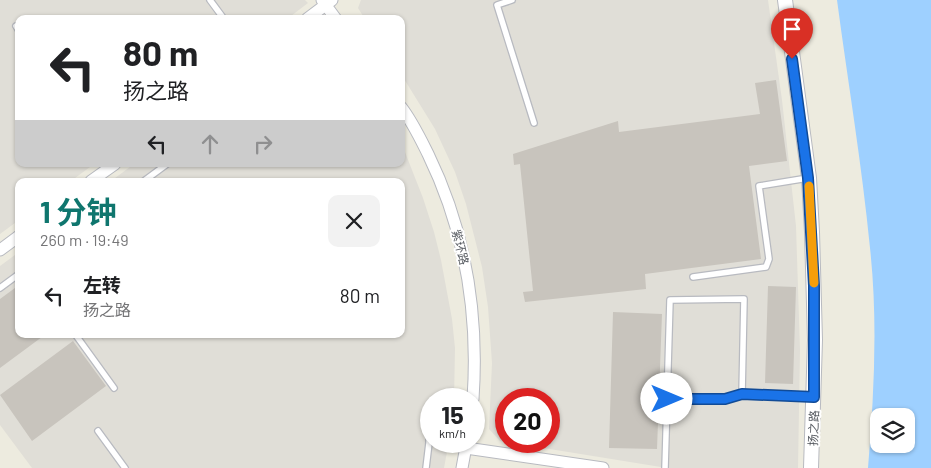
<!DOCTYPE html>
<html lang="zh">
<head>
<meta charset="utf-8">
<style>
  :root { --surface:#fff; --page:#f2f2f2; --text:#202124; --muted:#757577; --accent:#0f766e }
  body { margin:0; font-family:Barlow,"Noto Sans SC",sans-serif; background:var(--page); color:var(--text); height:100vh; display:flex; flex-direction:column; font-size:19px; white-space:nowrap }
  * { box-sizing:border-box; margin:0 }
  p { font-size:16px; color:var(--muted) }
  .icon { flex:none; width:28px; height:28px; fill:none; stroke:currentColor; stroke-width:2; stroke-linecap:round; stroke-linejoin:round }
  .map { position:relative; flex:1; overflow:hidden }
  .drawer { position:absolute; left:15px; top:178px; width:390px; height:160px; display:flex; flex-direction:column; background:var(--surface); border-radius:10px; box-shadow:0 1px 4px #0004 }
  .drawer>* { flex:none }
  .top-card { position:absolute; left:15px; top:15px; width:390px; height:152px; border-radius:10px; box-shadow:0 1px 4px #0004; background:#fff; color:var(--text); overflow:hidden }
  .fabs { position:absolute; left:870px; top:408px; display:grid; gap:10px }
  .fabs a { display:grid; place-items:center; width:45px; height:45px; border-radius:10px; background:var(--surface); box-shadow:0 1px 4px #0004; font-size:25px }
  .speed { position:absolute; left:420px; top:388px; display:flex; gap:10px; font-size:25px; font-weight:700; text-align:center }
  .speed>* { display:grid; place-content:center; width:65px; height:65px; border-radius:50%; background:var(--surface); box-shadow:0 1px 4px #0004; line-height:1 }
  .speed small { font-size:12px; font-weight:400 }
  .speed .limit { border:8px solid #d22; background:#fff; color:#111 }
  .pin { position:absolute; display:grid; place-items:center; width:42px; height:42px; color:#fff; margin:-51px -21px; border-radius:50% 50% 50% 0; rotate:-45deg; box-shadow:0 0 5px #0007 }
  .pin .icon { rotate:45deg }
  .me { position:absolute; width:55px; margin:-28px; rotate:90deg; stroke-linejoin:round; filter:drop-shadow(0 0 4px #0008) }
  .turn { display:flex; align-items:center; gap:18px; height:105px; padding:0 25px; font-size:22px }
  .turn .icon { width:65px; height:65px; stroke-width:2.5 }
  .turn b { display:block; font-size:35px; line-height:42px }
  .lanes { display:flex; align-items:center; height:48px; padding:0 25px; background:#0003; justify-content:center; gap:25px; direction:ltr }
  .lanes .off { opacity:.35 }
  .round { display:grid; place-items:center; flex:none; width:52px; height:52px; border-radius:10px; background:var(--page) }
  .head { display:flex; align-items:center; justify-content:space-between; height:85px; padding:0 25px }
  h1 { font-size:30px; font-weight:700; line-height:38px; color:var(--accent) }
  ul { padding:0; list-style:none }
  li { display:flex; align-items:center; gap:15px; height:65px; padding:0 25px }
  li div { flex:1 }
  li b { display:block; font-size:19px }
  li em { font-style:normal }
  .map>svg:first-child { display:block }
  .industrial { fill:#e0ded7; fill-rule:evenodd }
  .water { fill:#9ed0ff; fill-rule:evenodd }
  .building { fill:#c8c4bd }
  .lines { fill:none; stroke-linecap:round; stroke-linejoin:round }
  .service-casing { stroke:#b8bac0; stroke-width:8 }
  .minor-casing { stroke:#b8bac0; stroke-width:13 }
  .tertiary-casing { stroke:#b8bac0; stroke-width:16 }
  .service { stroke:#fff; stroke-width:5.5 }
  .minor { stroke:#fff; stroke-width:11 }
  .tertiary { stroke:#fff; stroke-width:14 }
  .route-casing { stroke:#114b97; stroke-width:12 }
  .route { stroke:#1a73e8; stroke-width:9 }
  .slow { stroke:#f59e0b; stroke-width:9 }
  .labels { text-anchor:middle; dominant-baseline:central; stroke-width:4; stroke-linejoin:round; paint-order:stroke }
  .street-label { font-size:12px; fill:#585c62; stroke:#fff }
</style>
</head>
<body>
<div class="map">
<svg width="931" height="468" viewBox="0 0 931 468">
  <rect width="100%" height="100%" fill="#edebdf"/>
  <path class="industrial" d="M0,0H305L308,3L287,19H19V164H94L71,181H19V220L0,234Z
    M361,0H768L782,100L796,226L800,350L798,468H667L500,441L489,429L492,363L488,307L482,267L466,204L455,172L435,129L401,74V19H365L358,8ZM506,399H549V441H506Z
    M401,142L423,198L434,232L441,260L452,319L455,348L454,399H431V441H449L444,468H32L0,425V266L19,252V334H401V181H111L134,164H401Z"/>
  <path class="water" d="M837,0H931V468H868C874,395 878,321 870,248C862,165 848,83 837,0ZM879,416H906V444H879Z"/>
  <path class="building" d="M776,80L787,161L749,166L761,259L645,274L646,289L525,302L523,292L533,291L520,164L514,165L513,154L618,121L619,132L760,114L755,83Z
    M19,285V334H46L0,368V299Z
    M768,286L796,287L793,384L765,383Z
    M613,312L662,314L657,449L609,448Z
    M73,341L106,386L32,441L0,395Z"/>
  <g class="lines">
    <g class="service-casing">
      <path id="service" d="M210,0L224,19
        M512,0L497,5L534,123
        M16,26L19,31
        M144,181L167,164
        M693,277L766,267L769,259L759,186L808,178
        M0,288L19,274
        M75,334L114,388
        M667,399H725L742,394L814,397
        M98,431L125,468
        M426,468L429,443L430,407H431
        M665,468L670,300L744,299L742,394"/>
    </g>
    <g class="minor-casing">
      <path id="minor" d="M322,0L336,19
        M307,19L332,0
        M401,107C412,121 420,138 428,154C466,232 479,312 473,399
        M91,181L115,164
        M0,250L19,236
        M466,448L603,468
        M462,468L467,441"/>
    </g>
    <g class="tertiary-casing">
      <path id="tertiary" d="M785,0L809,178L812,232L815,340L811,468"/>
    </g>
    <use href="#service" class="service"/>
    <use href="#minor" class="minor"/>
    <use href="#tertiary" class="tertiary"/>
  </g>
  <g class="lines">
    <g class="route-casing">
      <path id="route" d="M667,399H725L742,394L814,397V286L808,178L792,59"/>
    </g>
    <use href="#route" class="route"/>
    <path class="slow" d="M809,186L814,283"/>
  </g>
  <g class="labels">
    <g class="street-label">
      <text transform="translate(461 247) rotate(76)">紫环路</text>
      <text transform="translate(813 428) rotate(-88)">扬之路</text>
    </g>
  </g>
</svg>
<div class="fabs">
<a><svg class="icon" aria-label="layers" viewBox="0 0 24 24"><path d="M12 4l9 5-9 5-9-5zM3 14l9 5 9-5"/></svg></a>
</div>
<div class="speed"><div>15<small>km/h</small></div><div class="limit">20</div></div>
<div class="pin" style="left:792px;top:59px;background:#d93025"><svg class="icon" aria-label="arrive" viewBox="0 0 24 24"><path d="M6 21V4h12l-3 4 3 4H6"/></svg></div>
<svg class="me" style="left:667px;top:399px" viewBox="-20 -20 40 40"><circle r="19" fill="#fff"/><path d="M0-13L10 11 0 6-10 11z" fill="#1a73e8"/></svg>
<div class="top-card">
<div class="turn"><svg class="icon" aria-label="left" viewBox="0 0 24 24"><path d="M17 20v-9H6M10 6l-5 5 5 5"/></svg><div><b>80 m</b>扬之路</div></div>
<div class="lanes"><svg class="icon" aria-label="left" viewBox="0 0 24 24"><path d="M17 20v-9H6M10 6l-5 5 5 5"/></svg><svg class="icon off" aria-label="ahead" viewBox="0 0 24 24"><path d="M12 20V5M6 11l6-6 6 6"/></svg><svg class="icon off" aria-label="right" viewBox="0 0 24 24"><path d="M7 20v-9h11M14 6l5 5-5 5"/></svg></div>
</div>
<section class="drawer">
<div class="head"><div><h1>1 分钟</h1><p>260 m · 19:49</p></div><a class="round"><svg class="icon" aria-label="close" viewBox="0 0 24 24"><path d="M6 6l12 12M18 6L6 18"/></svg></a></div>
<ul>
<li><svg class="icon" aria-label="left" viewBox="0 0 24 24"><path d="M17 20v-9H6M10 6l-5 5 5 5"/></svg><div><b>左转</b><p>扬之路</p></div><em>80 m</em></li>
</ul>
</section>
</div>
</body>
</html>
